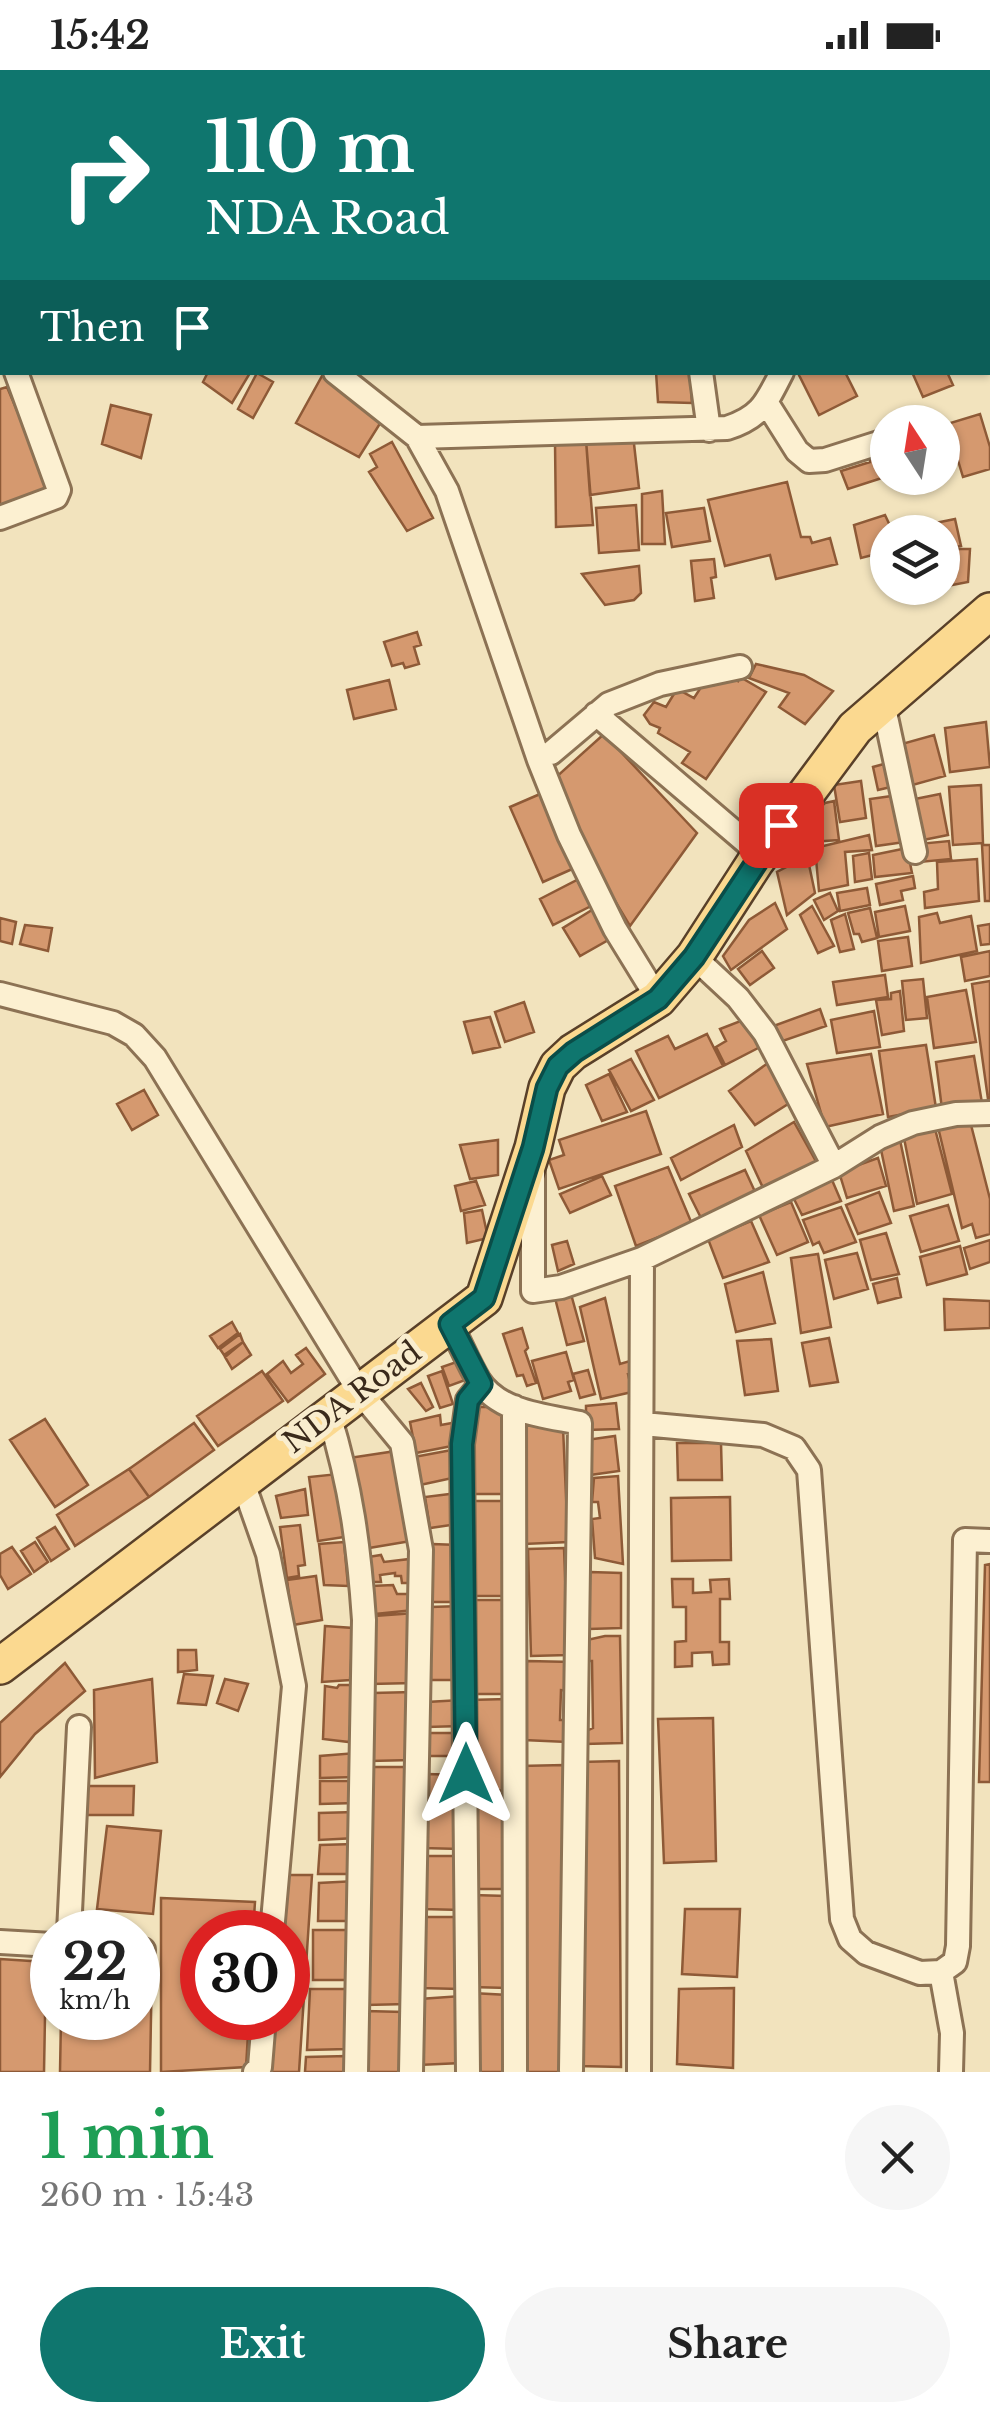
<!DOCTYPE html>
<html lang="en">
<head>
<meta charset="utf-8">
<style>
  :root { --surface:#fff; --page:#f6f6f6; --text:#222; --muted:#767676; --accent:#0f766e }
  body { margin:0; font-family:"Libre Baskerville",serif; background:var(--page); color:var(--text); height:100vh; display:flex; flex-direction:column; font-size:38px; white-space:nowrap }
  * { box-sizing:border-box; margin:0 }
  p { font-size:32px; color:var(--muted) }
  .icon { flex:none; width:55px; height:55px; fill:none; stroke:currentColor; stroke-width:2; stroke-linecap:round; stroke-linejoin:round }
  .map { position:relative; height:2002px; overflow:hidden }
  .sheet { display:flex; flex-direction:column; background:var(--surface); flex:1 }
  .sheet>* { flex:none }
  .guide { position:absolute; left:0px; top:0px; width:990px; height:305px; box-shadow:0 2px 8px #0004; background:#0f766e; color:#fff; overflow:hidden }
  .needle { width:65px; rotate:348deg }
  .buttons { position:absolute; left:870px; top:335px; display:grid; gap:20px }
  .buttons a { display:grid; place-items:center; width:90px; height:90px; border-radius:50%; background:var(--surface); box-shadow:0 2px 8px #0004; font-size:50px }
  .speed { position:absolute; left:30px; top:1840px; display:flex; gap:20px; font-size:50px; font-weight:700; text-align:center }
  .speed>* { display:grid; place-content:center; width:130px; height:130px; border-radius:50%; background:var(--surface); box-shadow:0 2px 8px #0004; line-height:1 }
  .speed small { font-size:25px; font-weight:400 }
  .speed .limit { border:15px solid #d22; background:#fff; color:#111 }
  .pin { position:absolute; display:grid; place-items:center; width:85px; height:85px; color:#fff; margin:-42px; border-radius:20px; box-shadow:0 5px 15px #0006 }
  .me { position:absolute; width:110px; margin:-55px; rotate:0deg; stroke-linejoin:round; filter:drop-shadow(0 0 8px #0008) }
  .turn { display:flex; align-items:center; gap:35px; height:210px; padding:0 40px; font-size:45px }
  .turn .icon { width:130px; height:130px; stroke-width:2.5 }
  .turn b { display:block; font-size:70px; line-height:85px }
  .then { display:flex; align-items:center; height:95px; padding:0 40px; background:#0003; gap:20px; font-size:38px }
  .round { display:grid; place-items:center; flex:none; width:105px; height:105px; border-radius:52px; background:var(--page) }
  .headline { display:flex; align-items:center; justify-content:space-between; height:170px; padding:0 40px }
  h1 { font-size:60px; font-weight:800; line-height:75px; color:#1e9e55 }
  .button { display:flex; gap:20px; margin-top:auto; padding:20px 40px }
  .button a { flex:1; height:115px; border-radius:60px; background:var(--accent); color:#fff; font-size:40px; font-weight:800; line-height:115px; text-align:center }
  .button a+a { background:var(--page); color:var(--text) }
  .status { display:flex; justify-content:space-between; align-items:center; height:70px; padding:0 50px; background:var(--surface); direction:ltr }
  .status svg { height:28px; fill:currentColor }
  .map>svg:first-child { display:block }
  .building { fill:#d5996f; stroke:#8e5a37; stroke-width:2.5 }
  .lines { fill:none; stroke-linecap:round; stroke-linejoin:round }
  .minor-casing { stroke:#8c7254; stroke-width:28 }
  .primary-casing { stroke:#594029; stroke-width:40 }
  .minor { stroke:#fcf0d1; stroke-width:22 }
  .primary { stroke:#fbd990; stroke-width:35 }
  .route-casing { stroke:#0a4d48; stroke-width:25 }
  .route { stroke:#0f766e; stroke-width:18 }
  .labels { text-anchor:middle; dominant-baseline:central; stroke-width:10; stroke-linejoin:round; paint-order:stroke }
  .street-label { font-size:30px; fill:#3a2a1b; stroke:#f9edce }
</style>
</head>
<body>
<div class="status"><b>15:42</b><svg viewBox="0 0 49 12"><path d="M0 12V9h3v3zM5 12V6h3v6zM10 12V3h3v9zM15 12V0h3v12zM26 1h20v11H26zM47 4h2v5h-2z"/></svg></div>
<div class="map">
<svg width="990" height="2002" viewBox="0 0 990 2002">
  <rect width="100%" height="100%" fill="#f2e3bd"/>
  <path class="building" d="M379,0H457V2H379Z
    M990,162V235L988,236V163Z
    M208,302H249L250,303L232,333L203,312Z
    M656,302H690L692,333L658,332Z
    M803,302H845L857,326L819,345L799,305Z
    M912,302H947L953,315L923,327Z
    M257,303L273,312L253,348L238,339Z
    M322,306L386,344L359,387L296,353Z
    M7,317L53,425L0,444V319Z
    M111,335L151,345L141,388L102,374Z
    M980,344L990,377V399L963,407L947,354Z
    M633,365L639,418L590,425L586,370Z
    M586,370L593,455L556,457L555,372Z
    M392,372L433,448L407,461L369,402L377,397L370,384Z
    M888,382V406L848,419L841,401L870,392V387Z
    M787,412L801,467H810L812,473L830,468L837,494L776,509L770,485L725,496L708,430Z
    M662,421L665,474H642V424Z
    M636,435L639,480L599,483L596,438Z
    M704,438L710,471L672,477L666,443Z
    M885,445L893,462H888V481L861,488L854,455Z
    M955,449L961,476L942,479V462H907L906,459Z
    M952,479H970L968,512L942,517V482Z
    M714,489L716,507L711,508L714,528L695,531L691,491Z
    M639,496L641,523L634,530L605,535L582,504Z
    M417,562L421,575L414,577L419,594L405,598L403,593L392,596L384,572Z
    M756,594L804,605L833,621L805,654L779,637L789,623L749,608Z
    M730,605L738,611L740,607L766,622L706,709L682,693L690,682L658,663L660,658L650,654L644,645L654,632L666,637L677,619L694,628L705,611L714,615L720,607Z
    M389,610L396,639L354,649L347,620Z
    M986,652L990,697L950,702L945,658Z
    M604,664L697,763L630,856L579,771L554,709Z
    M934,665L945,706L909,716L898,675Z
    M891,692L895,716L878,720L873,697Z
    M861,711L866,748L840,752L834,715Z
    M981,715L983,773L953,775L949,717Z
    M547,721L579,796L543,812L510,737Z
    M940,724L948,765L918,771L910,730Z
    M899,725L905,772L876,776L870,729Z
    M834,731L839,770L810,772L811,746L825,733Z
    M869,765L872,780L845,782L848,815L819,821L815,778Z
    M949,771L951,789L920,792L918,774Z
    M982,775H990V831H985Z
    M805,776L815,823L787,845L777,802L788,796L785,780Z
    M907,778L912,803L875,807L873,785Z
    M869,783L872,809L855,812L853,786Z
    M977,789L979,831L925,838L924,822L938,819L937,792Z
    M913,806L915,818L901,821L903,830L880,835L876,814Z
    M577,810L591,836L553,855L540,829Z
    M867,818L870,835L840,841L837,823Z
    M830,823L838,841L824,850L814,830Z
    M775,833L787,859L731,900L723,886L749,850Z
    M812,836L834,876L818,883L800,845Z
    M905,836L910,861L879,867L875,842Z
    M870,838L877,868L862,872L859,864H854L848,843Z
    M592,840L610,869L580,886L563,858Z
    M937,843L940,853L971,846L977,881L921,893L919,847Z
    M845,844L854,879L840,882L831,850Z
    M0,848L16,852L12,874L0,871Z
    M990,854V874L981,875L978,856Z
    M25,855L52,858L48,881L20,874Z
    M908,867L912,896L882,901L878,871Z
    M762,881L774,898L750,915L738,899Z
    M990,881V906L965,911L961,887Z
    M885,905L888,927L837,935L833,912Z
    M923,909L927,948L906,950L902,911Z
    M990,911V1029H988L972,914Z
    M966,920L976,972L934,978L927,927Z
    M900,921L904,961L882,965L876,930L891,929V923Z
    M524,932L534,962L505,972L495,942Z
    M820,939L826,956L774,974L768,958Z
    M874,941L880,977L837,983L831,950Z
    M490,947L500,977L473,983L464,952Z
    M743,950L748,961L754,959L762,976L725,995L716,977L726,971L720,959Z
    M707,964L723,996L659,1028L636,981L668,966L675,979Z
    M926,975L936,1038L888,1047L879,981Z
    M871,984L883,1044L825,1057L807,994Z
    M974,986L982,1033L942,1039L936,992Z
    M631,989L654,1030L631,1041L609,1000Z
    M768,993L796,1029L755,1055L729,1021Z
    M609,1004L627,1042L602,1051L586,1015Z
    M144,1020L158,1045L132,1060L117,1034Z
    M646,1041L661,1084L559,1119L549,1090L564,1085L559,1070Z
    M970,1051L990,1129V1164L976,1168L972,1154L962,1158L938,1057Z
    M794,1052L818,1095L764,1120L746,1081Z
    M734,1055L742,1077L681,1110L671,1088Z
    M934,1055L952,1124L917,1134L903,1063Z
    M498,1070V1105L470,1109L460,1075Z
    M900,1070L914,1136L894,1141L880,1075Z
    M878,1088L886,1116L847,1128L839,1102Z
    M668,1097L692,1154L636,1176L615,1116Z
    M745,1100L757,1126L702,1150L689,1124Z
    M602,1106L611,1125L570,1143L560,1124Z
    M832,1110L841,1131L802,1145L792,1125Z
    M476,1111L485,1135L461,1141L455,1116Z
    M879,1122L891,1153L858,1164L846,1135Z
    M791,1132L808,1172L777,1185L759,1145Z
    M948,1135L959,1171L921,1182L910,1146Z
    M841,1137L856,1172L824,1183L819,1172L813,1175L803,1150Z
    M482,1140L488,1168L467,1173L464,1143Z
    M751,1151L769,1192L723,1208L708,1169Z
    M886,1163L899,1204L871,1210L860,1170Z
    M990,1170V1192L970,1199L964,1178Z
    M567,1171L574,1194L558,1201L552,1175Z
    M960,1176L967,1204L927,1215L920,1187Z
    M857,1183L868,1219L834,1229L825,1190Z
    M818,1184L831,1257L801,1263L791,1188Z
    M763,1202L775,1253L736,1262L725,1214Z
    M897,1208L901,1227L878,1233L873,1214Z
    M571,1224L584,1271L567,1275L555,1228Z
    M605,1228L620,1294L630,1291L633,1303L628,1304L632,1322L601,1329L580,1237Z
    M944,1229L990,1231V1258L945,1260Z
    M232,1252L238,1263L218,1278L210,1266Z
    M522,1258L528,1278L525,1281L536,1313L527,1316L523,1305L517,1306L503,1264Z
    M240,1264L243,1272L224,1285L220,1279Z
    M829,1268L838,1312L810,1316L802,1273Z
    M771,1269L778,1321L745,1325L737,1271Z
    M243,1272L251,1285L232,1299L225,1287Z
    M306,1278L325,1304L288,1332L267,1304L283,1291L291,1303L303,1294L296,1285Z
    M566,1282L574,1310L568,1312L571,1321L543,1329L532,1291Z
    M462,1290L468,1309L449,1316L442,1297Z
    M588,1300L595,1324L580,1328L573,1304Z
    M262,1301L283,1331L218,1376L197,1346Z
    M442,1301L453,1334L440,1338L428,1306Z
    M421,1313L433,1337L426,1341L408,1319Z
    M616,1333L619,1359L586,1360V1336Z
    M473,1337H507L506,1424H472Z
    M519,1344L563,1357L568,1472L524,1474Z
    M440,1345L441,1355L452,1353L457,1375L416,1383L410,1352Z
    M45,1349L88,1415L55,1437L10,1370Z
    M194,1353L214,1380L149,1427L129,1399Z
    M615,1366L619,1401L590,1405L586,1370Z
    M677,1373H721L722,1410H678Z
    M457,1379V1407L420,1415L414,1387Z
    M396,1381L411,1471L363,1479L349,1388Z
    M129,1399L149,1427L75,1476L57,1445Z
    M338,1404L344,1467L318,1471L309,1407Z
    M618,1406L623,1494L595,1488L592,1449L600,1448L598,1432H592L594,1408Z
    M305,1419L308,1445L281,1448L276,1426Z
    M458,1423V1454L430,1458L425,1427Z
    M730,1427L731,1490L672,1491L671,1428Z
    M471,1431H507L505,1526H470Z
    M300,1455L305,1495L298,1496L299,1506L287,1508L280,1457Z
    M55,1457L69,1479L51,1491L37,1468Z
    M35,1472L48,1492L34,1502L21,1481Z
    M344,1472L348,1516L324,1515L319,1474Z
    M432,1474L458,1475L460,1532H430Z
    M12,1477L31,1504L8,1519L0,1505V1484Z
    M564,1478L568,1585L531,1586L528,1479Z
    M381,1485L384,1492L410,1489L414,1513H402L401,1506H395V1503L380,1505L381,1512H370L368,1487Z
    M990,1494V1712H979L985,1495Z
    M590,1502L621,1503V1558L589,1559Z
    M316,1506L322,1550L293,1555L287,1510Z
    M672,1509H693V1523L711,1522L710,1510L729,1509L730,1529H720V1572H729V1594L713,1595L712,1582L692,1583V1596L675,1597V1572L686,1571V1537H673Z
    M393,1515L397,1524H415L414,1540L375,1544L371,1516Z
    M469,1530H506L507,1624H470Z
    M462,1536L463,1610H431L430,1537Z
    M415,1543L413,1613L371,1614L374,1546Z
    M325,1556L353,1558L350,1610L322,1612Z
    M605,1566H620L622,1673L585,1674L586,1661L593,1658L592,1591H586L587,1570Z
    M178,1580H196L197,1600L178,1602Z
    M527,1591L573,1592L572,1621L561,1620L560,1650H568L567,1672L524,1670Z
    M65,1593L85,1621L35,1664L0,1707V1653Z
    M184,1604L213,1606L206,1635L178,1633Z
    M152,1609L157,1692L95,1708L94,1620Z
    M225,1609L248,1614L238,1641L217,1633Z
    M339,1615H353L349,1672L323,1669L325,1616L337,1618Z
    M413,1622L412,1690L370,1691L373,1623Z
    M507,1629V1720L472,1722L469,1630Z
    M461,1630V1656L427,1657V1632Z
    M713,1648L716,1791L664,1793L658,1649Z
    M427,1663H459L457,1686H427Z
    M356,1683V1707L320,1708V1686Z
    M619,1691L621,1997L579,1996L580,1692Z
    M564,1695V2002H523L520,1696Z
    M367,1697H410L407,1934L366,1935Z
    M426,1704L462,1705V1727L425,1726Z
    M320,1711H356L355,1733L320,1734Z
    M87,1716H134L133,1745H86Z
    M471,1729H507L508,1819H472Z
    M424,1732H463L461,1779L422,1778Z
    M355,1742L356,1768L319,1770V1743Z
    M107,1756L161,1761L153,1844L97,1839Z
    M354,1774L356,1804H318L320,1775Z
    M422,1786H462V1840L422,1839Z
    M282,1805H312L299,2002H267L271,1948H288V1862H278Z
    M356,1811L354,1851H318L319,1813Z
    M472,1825L507,1826L508,1918L471,1917Z
    M161,1828L255,1832L253,1862H202V1948H249L246,1997L161,2002Z
    M685,1839H740L737,1907L682,1904Z
    M422,1847H460V1919L420,1918Z
    M313,1860H350L351,1910H313Z
    M0,1889L46,1892L44,2002H0Z
    M152,1893L150,2002H60L61,1948H138V1894Z
    M734,1918L733,1998L677,1994L679,1919Z
    M310,1919H350L348,1979L307,1980Z
    M472,1923L508,1925V2002H471Z
    M461,1926V1993L419,1995L420,1929Z
    M365,1941L404,1942V2002H362Z
    M347,1986V2002H305L306,1987Z"/>
  <g class="lines">
    <g class="minor-casing">
      <path id="minor" d="M141,0V2
        M258,0L259,2
        M61,2L73,0
        M0,37L2,40
        M988,161L990,160
        M0,284L2,283
        M335,302L417,367L727,358C761,347 766,333 782,302
        M701,302L709,360
        M766,332L797,381L809,391L825,390L888,370
        M417,367L447,421L539,690L569,765L615,859L658,929
        M0,448L56,427L59,420L16,302
        M883,633L915,782
        M596,644L760,784
        M551,683L609,634L660,614L740,597
        M694,887L738,928L765,963L834,1096
        M0,924L113,953L134,965L155,988L359,1321L402,1373L421,1480L411,2002
        M533,1103V1221L561,1217L642,1189
        M450,1254C460,1272 468,1293 479,1311C500,1343 547,1346 580,1353L571,2000
        M514,1337L515,2002
        M329,1345C351,1417 359,1476 364,1550L356,2002
        M643,1354L763,1365L794,1378L809,1400L842,1849L850,1869L866,1883L920,1903L941,1902L955,1892L958,1876L965,1470L990,1471
        M242,1410L268,1484L294,1616L272,1862
        M69,1862L79,1657
        M0,1872L52,1875
        M138,1880H143
        M941,1902L952,1963L951,2002
        M255,2002L260,1997L264,1948
        M468,2002L462,1374L468,1330L481,1314
        M639,2002L642,1189L834,1096L880,1067L913,1053L956,1044L990,1043"/>
    </g>
    <g class="primary-casing">
      <path id="primary" d="M0,1596L484,1228L533,1078L547,1018L558,996L573,982L658,929L694,887L756,791L855,658L990,541"/>
    </g>
    <use href="#minor" class="minor"/>
    <use href="#primary" class="primary"/>
  </g>
  <g class="lines">
    <g class="route-casing">
      <path id="route" d="M466,1704L462,1374L468,1330L481,1314L450,1254L484,1228L533,1078L547,1018L558,996L574,982L658,929L694,887L781,755"/>
    </g>
    <use href="#route" class="route"/>
  </g>
  <g class="labels">
    <g class="street-label">
      <text transform="translate(352 1327) rotate(-37)">NDA Road</text>
    </g>
  </g>
</svg>
<div class="buttons">
<a><svg class="needle" viewBox="-14 -14 28 28"><path d="M0-13l5 13h-10z" fill="#e53935"/><path d="M0 13l5-13h-10z" fill="#767676"/></svg></a>
<a><svg class="icon" aria-label="layers" viewBox="0 0 24 24"><path d="M12 4l9 5-9 5-9-5zM3 14l9 5 9-5"/></svg></a>
</div>
<div class="speed"><div>22<small>km/h</small></div><div class="limit">30</div></div>
<div class="pin" style="left:781px;top:755px;background:#d93025"><svg class="icon" aria-label="arrive" viewBox="0 0 24 24"><path d="M6 21V4h12l-3 4 3 4H6"/></svg></div>
<svg class="me" style="left:466px;top:1704px" viewBox="-20 -20 40 40"><path d="M0-17L14 15 0 8-14 15z" fill="#0f766e" stroke="#fff" stroke-width="4"/></svg>
<div class="guide">
<div class="turn"><svg class="icon" aria-label="right" viewBox="0 0 24 24"><path d="M7 20v-9h11M14 6l5 5-5 5"/></svg><div><b>110 m</b>NDA Road</div></div>
<div class="then">Then<svg class="icon" aria-label="arrive" viewBox="0 0 24 24"><path d="M6 21V4h12l-3 4 3 4H6"/></svg></div>
</div>
</div>
<section class="sheet">
<div class="headline"><div><h1>1 min</h1><p>260 m · 15:43</p></div><a class="round"><svg class="icon" aria-label="close" viewBox="0 0 24 24"><path d="M6 6l12 12M18 6L6 18"/></svg></a></div>
<div class="button"><a>Exit</a><a>Share</a></div>
</section>
</body>
</html>
